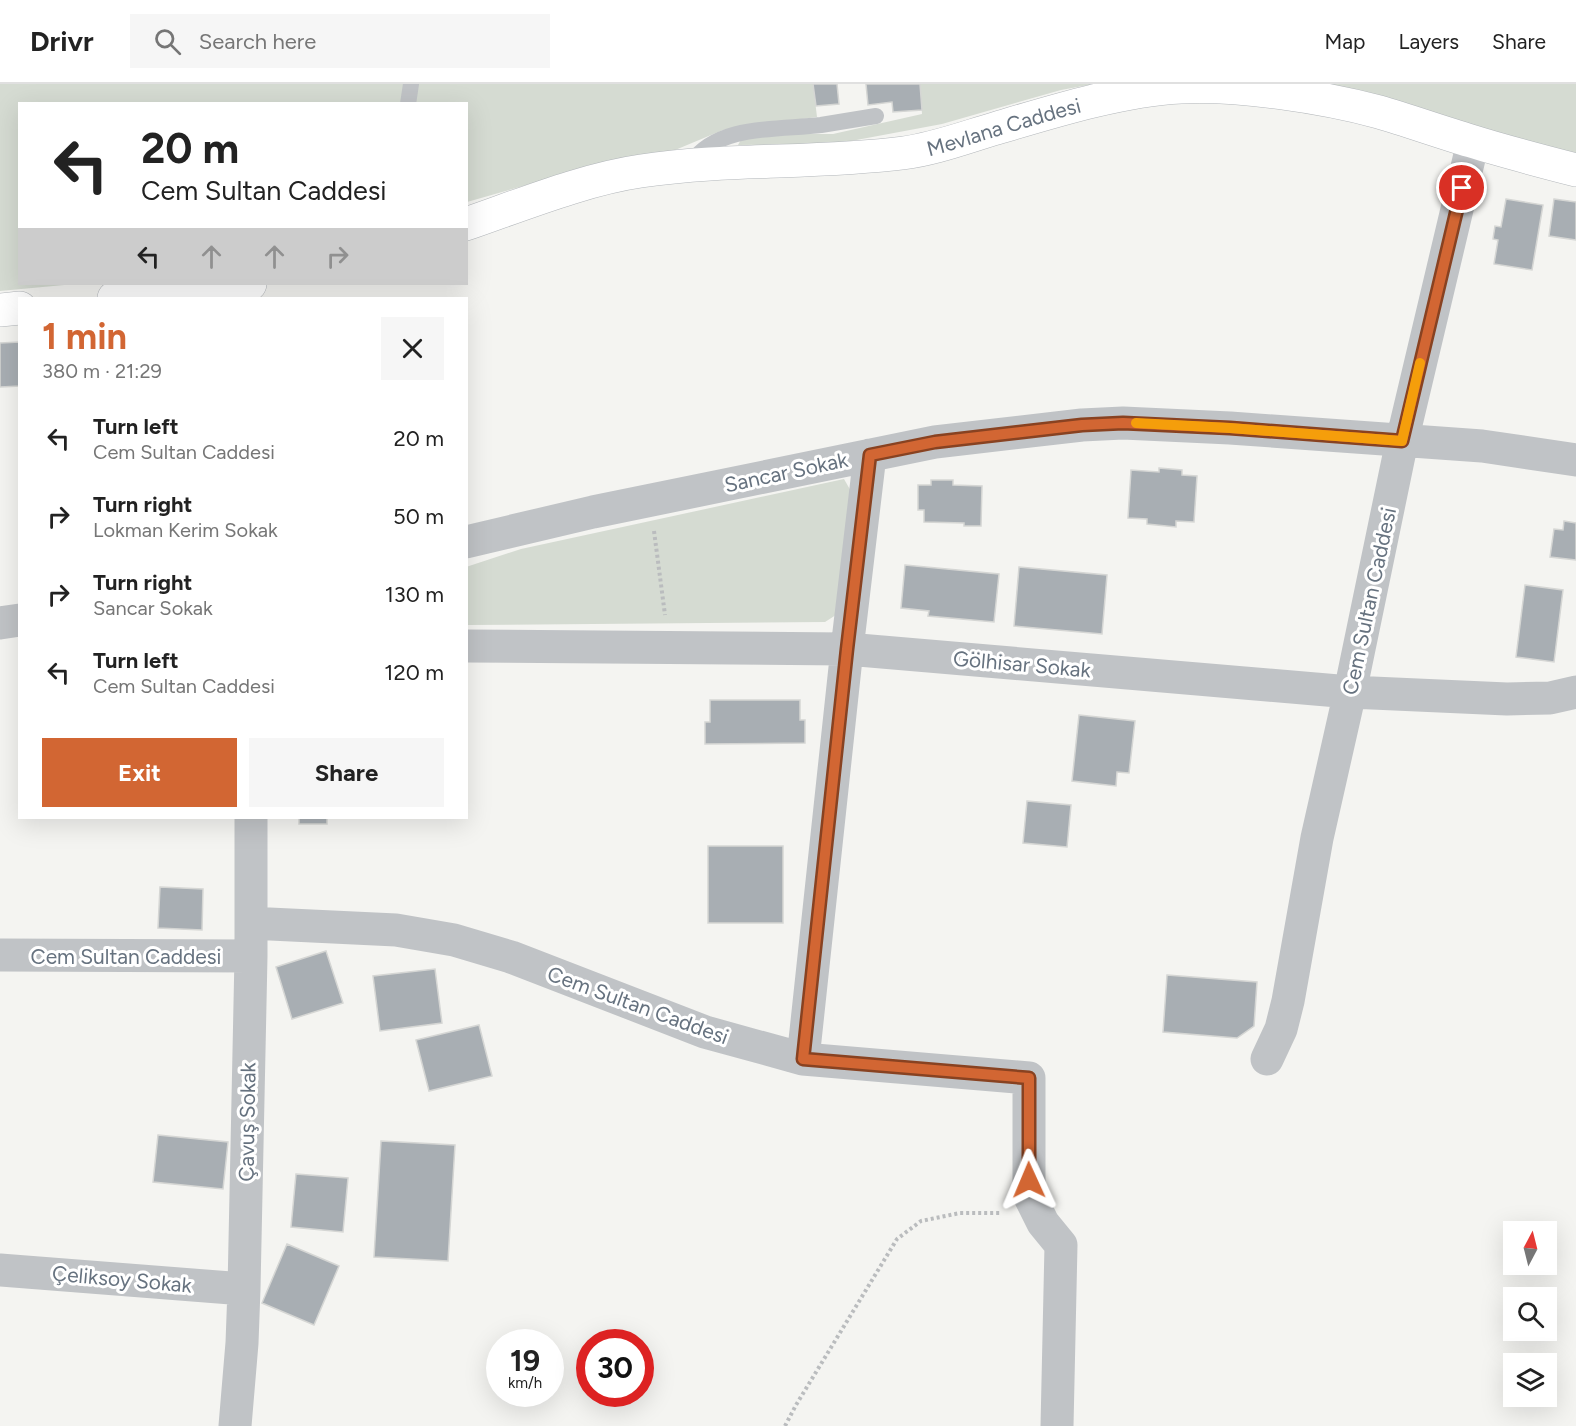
<!DOCTYPE html>
<html lang="en">
<head>
<meta charset="utf-8">
<style>
  :root { --surface:#fff; --page:#f6f6f6; --text:#222; --muted:#767676; --line:#e0e0e0; --accent:#d26633 }
  body { margin:0; font-family:Figtree,sans-serif; background:var(--page); color:var(--text); height:100vh; display:flex; flex-direction:column; font-size:22px; white-space:nowrap }
  * { box-sizing:border-box; margin:0 }
  p { font-size:20px; color:var(--muted) }
  .icon { flex:none; width:33px; height:33px; fill:none; stroke:currentColor; stroke-width:2; stroke-linecap:round; stroke-linejoin:round }
  .map { position:relative; flex:1; overflow:hidden }
  .drawer { position:absolute; left:18px; top:213px; width:450px; height:522px; display:flex; flex-direction:column; background:var(--surface); border-radius:0px; box-shadow:0 6px 24px #0002 }
  .drawer>* { flex:none }
  .guide { position:absolute; left:18px; top:18px; width:450px; height:183px; border-radius:0px; box-shadow:0 6px 24px #0002; background:#fff; color:var(--text); overflow:hidden }
  .needle { width:39px; rotate:7deg }
  .buttons { position:absolute; left:1503px; top:1137px; display:grid; gap:12px }
  .buttons a { display:grid; place-items:center; width:54px; height:54px; border-radius:0px; background:var(--surface); box-shadow:0 6px 24px #0002; font-size:30px }
  .speed { position:absolute; left:486px; top:1245px; display:flex; gap:12px; font-size:30px; font-weight:700; text-align:center }
  .speed>* { display:grid; place-content:center; width:78px; height:78px; border-radius:50%; background:var(--surface); box-shadow:0 6px 24px #0002; line-height:1 }
  .speed small { font-size:15px; font-weight:400 }
  .speed .limit { border:9px solid #d22; background:#fff; color:#111 }
  .pin { position:absolute; display:grid; place-items:center; width:51px; height:51px; color:#fff; margin:-26px; border:3px solid #fff; border-radius:50%; box-shadow:0 2px 6px #0007 }
  .me { position:absolute; width:66px; margin:-33px; rotate:359deg; stroke-linejoin:round; filter:drop-shadow(0 0 4px #0008) }
  .turn { display:flex; align-items:center; gap:21px; height:126px; padding:0 24px; font-size:27px }
  .turn .icon { width:78px; height:78px; stroke-width:2.5 }
  .turn b { display:block; font-size:42px; line-height:51px }
  .lanes { display:flex; align-items:center; height:57px; padding:0 24px; background:#0003; justify-content:center; gap:30px; direction:ltr }
  .lanes .off { opacity:.35 }
  .round { display:grid; place-items:center; flex:none; width:63px; height:63px; border-radius:0px; background:var(--page) }
  .summary { display:flex; align-items:center; justify-content:space-between; height:102px; padding:0 24px }
  h1 { font-size:36px; font-weight:700; line-height:45px; color:var(--accent) }
  .primary-button { display:flex; gap:12px; margin-top:auto; padding:12px 24px }
  .primary-button a { flex:1; height:69px; border-radius:0px; background:var(--accent); color:#fff; font-size:24px; font-weight:700; line-height:69px; text-align:center }
  .primary-button a+a { background:var(--page); color:var(--text) }
  ul { padding:0; list-style:none }
  li { display:flex; align-items:center; gap:18px; height:78px; padding:0 24px }
  li div { flex:1 }
  li b { display:block; font-size:22px }
  li em { font-style:normal }
  header { display:flex; align-items:center; gap:36px; box-sizing:border-box; height:84px; padding:0 30px; background:var(--surface); border-bottom:2px solid var(--line) }
  header strong { font-size:28px }
  nav { display:flex; gap:33px; margin-inline-start:auto; font-size:21px }
  .search { width:420px; height:54px; background:var(--page); display:flex; align-items:center; gap:15px; box-sizing:border-box; padding:0 21px; border-radius:0px; color:var(--muted); font-size:22px }
  .map>svg:first-child { display:block }
  .green { fill:#d5dbd2 }
  .building { fill:#a8aeb3; stroke:#d5d6d4; stroke-width:1.5 }
  .lines { fill:none; stroke-linecap:round; stroke-linejoin:round }
  .secondary-casing { stroke:#b3b7bb; stroke-width:34 }
  .path { stroke:#babcbe; stroke-width:4; stroke-dasharray:3 3; stroke-linecap:butt }
  .lane { stroke:#c0c3c6; stroke-width:16 }
  .street { stroke:#c0c3c6; stroke-width:33 }
  .secondary { stroke:#fff; stroke-width:33 }
  .route-casing { stroke:#884221; stroke-width:15 }
  .route { stroke:#d26633; stroke-width:10 }
  .slow { stroke:#f59e0b; stroke-width:10 }
  .labels { text-anchor:middle; dominant-baseline:central; stroke-width:6; stroke-linejoin:round; paint-order:stroke }
  .street-label { font-size:21px; fill:#66727f; stroke:#fff }
</style>
</head>
<body>
<header>
<strong>Drivr</strong>
<div class="search"><svg class="icon" aria-label="search" viewBox="0 0 24 24"><circle cx="10" cy="10" r="6"/><path d="M15 15l6 6"/></svg>Search here</div>
<nav><a>Map</a><a>Layers</a><a>Share</a></nav>
</header>
<div class="map">
<svg width="1576" height="1342" viewBox="0 0 1576 1342">
  <rect width="100%" height="100%" fill="#f4f4f1"/>
  <path class="green" d="M0,0H813L817,33L723,46L668,69L618,75L467,118L466,20H20V200H75L0,207Z
    M920,0H1094L1061,6L942,40L835,60L738,61L742,54L773,50H833L922,30Z
    M1318,0H1576V70Z
    M844,395L852,409L839,529L825,538L467,541L466,483L521,465Z"/>
  <path class="building" d="M813,0H837L839,20L816,22Z
    M866,0H920L922,26L893,28L892,18L868,21Z
    M1506,115L1543,121L1532,186L1494,180L1498,156L1493,155L1495,142L1501,143Z
    M1554,115L1576,118V156L1549,152Z
    M20,258V302L0,303V259Z
    M1159,384L1182,386V391L1197,392L1194,438L1176,437V443L1147,440V435L1128,434L1131,386L1159,388Z
    M931,396H953V401L982,402L981,442H964V439L924,438V426H918V401H931Z
    M1564,437L1576,439V476L1550,473L1554,445L1563,446Z
    M905,481L999,490L994,538L928,532L929,527L901,524Z
    M1019,483L1107,491L1102,550L1014,542Z
    M1525,501L1563,506L1554,578L1516,573Z
    M710,616H800V636H805V659L705,660V638H710Z
    M1079,631L1135,637L1129,689L1117,688L1116,702L1072,697Z
    M1027,717L1071,721L1067,763L1023,759Z
    M299,734H327V740H299Z
    M708,762H783V839H708Z
    M160,803L203,805L202,846L158,844Z
    M326,867L343,919L292,935L276,883Z
    M435,885L442,939L380,947L373,892Z
    M1167,891L1257,898L1254,942L1237,954L1163,948Z
    M479,941L492,992L429,1007L416,956Z
    M158,1051L228,1058L223,1105L153,1098Z
    M381,1057L455,1061L448,1177L374,1173Z
    M296,1090L348,1094L343,1148L291,1143Z
    M287,1160L339,1182L314,1241L262,1219Z"/>
  <g class="lines">
    <g class="secondary-casing">
      <g id="secondary">
        <path id="s1" d="M466,140C521,121 585,95 641,87C728,74 816,80 903,69C935,65 966,53 997,44C1054,27 1122,6 1181,3C1238,0 1323,13 1379,28C1410,37 1440,48 1471,57C1506,68 1541,77 1576,86"/>
        <path d="M114,214L250,200"/>
        <path d="M0,226L20,224"/>
      </g>
    </g>
    <path class="path" d="M654,447L665,531
      M785,1342L796,1321L897,1155L921,1137L960,1129H1001"/>
    <path class="lane" d="M408,20L411,0
      M691,79C718,40 778,46 821,41C839,38 858,35 876,32"/>
    <path class="street" d="M466,458L593,428L935,358L1082,341L1123,339L1230,344L1482,362L1576,376
      M0,539L20,536
      M466,562L847,565L1350,608L1507,615L1550,614L1576,608
      M251,839L396,846L454,856L511,873L705,948L803,975L1029,994V1111L1043,1139L1061,1161L1057,1342
      M0,871L251,872
      M803,975L847,565L870,371
      M1267,975L1281,945L1288,917L1317,754L1350,608L1402,357L1473,58
      M0,1186L244,1205
      M235,1342L242,1259L244,1205L251,872V734"/>
    <use href="#secondary" class="secondary"/>
  </g>
  <g class="lines">
    <g class="route-casing">
      <path id="route" d="M1029,1096V994L803,975L847,565L870,371L935,358L1082,341L1123,339L1230,344L1402,357L1462,104"/>
    </g>
    <use href="#route" class="route"/>
    <path class="slow" d="M1136,339L1230,344L1402,357L1420,279"/>
  </g>
  <g class="labels">
    <g class="street-label">
      <text stroke="none"><textPath href="#s1" startOffset="550">Mevlana Caddesi</textPath></text>
      <text transform="translate(786 388) rotate(-12)">Sancar Sokak</text>
      <text transform="translate(1369 517) rotate(-78)">Cem Sultan Caddesi</text>
      <text transform="translate(1022 580) rotate(5)">Gölhisar Sokak</text>
      <text x="126" y="872">Cem Sultan Caddesi</text>
      <text transform="translate(638 921) rotate(20)">Cem Sultan Caddesi</text>
      <text transform="translate(247 1038) rotate(-89)">Çavuş Sokak</text>
      <text transform="translate(122 1195) rotate(5)">Çeliksoy Sokak</text>
    </g>
  </g>
</svg>
<div class="buttons">
<a><svg class="needle" viewBox="-14 -14 28 28"><path d="M0-13l5 13h-10z" fill="#e53935"/><path d="M0 13l5-13h-10z" fill="#767676"/></svg></a>
<a><svg class="icon" aria-label="search" viewBox="0 0 24 24"><circle cx="10" cy="10" r="6"/><path d="M15 15l6 6"/></svg></a>
<a><svg class="icon" aria-label="layers" viewBox="0 0 24 24"><path d="M12 4l9 5-9 5-9-5zM3 14l9 5 9-5"/></svg></a>
</div>
<div class="speed"><div>19<small>km/h</small></div><div class="limit">30</div></div>
<div class="pin" style="left:1462px;top:104px;background:#d93025"><svg class="icon" aria-label="arrive" viewBox="0 0 24 24"><path d="M6 21V4h12l-3 4 3 4H6"/></svg></div>
<svg class="me" style="left:1029px;top:1096px" viewBox="-20 -20 40 40"><path d="M0-17L14 15 0 8-14 15z" fill="#d26633" stroke="#fff" stroke-width="4"/></svg>
<div class="guide">
<div class="turn"><svg class="icon" aria-label="left" viewBox="0 0 24 24"><path d="M17 20v-9H6M10 6l-5 5 5 5"/></svg><div><b>20 m</b>Cem Sultan Caddesi</div></div>
<div class="lanes"><svg class="icon" aria-label="left" viewBox="0 0 24 24"><path d="M17 20v-9H6M10 6l-5 5 5 5"/></svg><svg class="icon off" aria-label="ahead" viewBox="0 0 24 24"><path d="M12 20V5M6 11l6-6 6 6"/></svg><svg class="icon off" aria-label="ahead" viewBox="0 0 24 24"><path d="M12 20V5M6 11l6-6 6 6"/></svg><svg class="icon off" aria-label="right" viewBox="0 0 24 24"><path d="M7 20v-9h11M14 6l5 5-5 5"/></svg></div>
</div>
<section class="drawer">
<div class="summary"><div><h1>1 min</h1><p>380 m · 21:29</p></div><a class="round"><svg class="icon" aria-label="close" viewBox="0 0 24 24"><path d="M6 6l12 12M18 6L6 18"/></svg></a></div>
<ul>
<li><svg class="icon" aria-label="left" viewBox="0 0 24 24"><path d="M17 20v-9H6M10 6l-5 5 5 5"/></svg><div><b>Turn left</b><p>Cem Sultan Caddesi</p></div><em>20 m</em></li>
<li><svg class="icon" aria-label="right" viewBox="0 0 24 24"><path d="M7 20v-9h11M14 6l5 5-5 5"/></svg><div><b>Turn right</b><p>Lokman Kerim Sokak</p></div><em>50 m</em></li>
<li><svg class="icon" aria-label="right" viewBox="0 0 24 24"><path d="M7 20v-9h11M14 6l5 5-5 5"/></svg><div><b>Turn right</b><p>Sancar Sokak</p></div><em>130 m</em></li>
<li><svg class="icon" aria-label="left" viewBox="0 0 24 24"><path d="M17 20v-9H6M10 6l-5 5 5 5"/></svg><div><b>Turn left</b><p>Cem Sultan Caddesi</p></div><em>120 m</em></li>
</ul>
<div class="primary-button"><a>Exit</a><a>Share</a></div>
</section>
</div>
</body>
</html>
